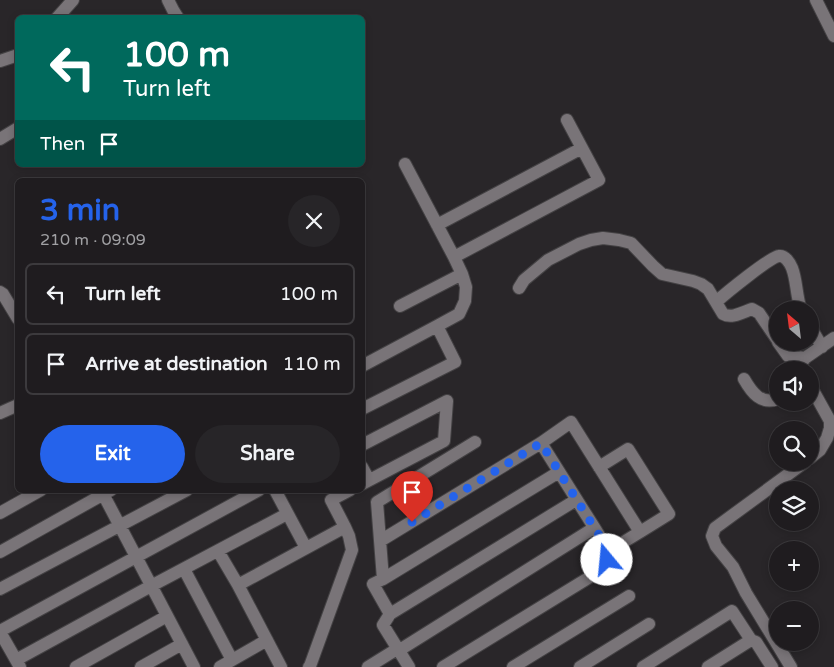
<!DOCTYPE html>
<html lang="en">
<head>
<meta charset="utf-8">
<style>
  :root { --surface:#1f1c1f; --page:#272528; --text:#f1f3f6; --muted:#a1a1a4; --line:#3c3a3d; --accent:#2563eb }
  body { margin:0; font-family:"Varela Round",sans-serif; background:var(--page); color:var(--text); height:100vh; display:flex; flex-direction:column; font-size:19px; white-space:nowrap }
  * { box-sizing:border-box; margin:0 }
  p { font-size:16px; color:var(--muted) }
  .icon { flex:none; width:28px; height:28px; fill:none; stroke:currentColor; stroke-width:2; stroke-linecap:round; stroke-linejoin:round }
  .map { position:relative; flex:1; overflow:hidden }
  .sheet { position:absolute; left:15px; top:178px; width:350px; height:315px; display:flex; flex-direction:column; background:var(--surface); border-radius:8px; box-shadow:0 2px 8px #0003,0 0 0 1px var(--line) }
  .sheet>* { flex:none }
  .banner { position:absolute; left:15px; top:15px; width:350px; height:152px; border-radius:8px; box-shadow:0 2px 8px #0003,0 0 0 1px var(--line); background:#00695c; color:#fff; overflow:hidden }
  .needle { width:32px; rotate:332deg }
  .controls { position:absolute; left:769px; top:301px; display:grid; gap:10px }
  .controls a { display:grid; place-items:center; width:50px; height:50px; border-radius:50%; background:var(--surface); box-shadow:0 2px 8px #0003,0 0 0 1px var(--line); font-size:25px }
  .pin { position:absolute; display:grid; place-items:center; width:42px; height:42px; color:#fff; margin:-51px -21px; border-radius:50% 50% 50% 0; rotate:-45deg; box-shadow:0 0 5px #0007 }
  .pin .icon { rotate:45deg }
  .me { position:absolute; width:55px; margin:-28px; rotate:343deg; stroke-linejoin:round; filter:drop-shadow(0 0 4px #0008) }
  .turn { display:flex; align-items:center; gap:18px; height:105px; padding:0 25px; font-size:22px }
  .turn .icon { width:65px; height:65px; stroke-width:2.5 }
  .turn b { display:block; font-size:35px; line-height:42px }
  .then { display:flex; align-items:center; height:48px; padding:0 25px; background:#0003; gap:10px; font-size:19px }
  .round { display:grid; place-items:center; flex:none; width:52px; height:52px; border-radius:26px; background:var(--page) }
  .summary { display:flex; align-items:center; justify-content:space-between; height:85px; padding:0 25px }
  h1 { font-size:30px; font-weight:700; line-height:38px; color:var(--accent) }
  .primary-button { display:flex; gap:10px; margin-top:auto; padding:10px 25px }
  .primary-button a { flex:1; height:58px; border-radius:30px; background:var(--accent); color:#fff; font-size:20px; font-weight:700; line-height:58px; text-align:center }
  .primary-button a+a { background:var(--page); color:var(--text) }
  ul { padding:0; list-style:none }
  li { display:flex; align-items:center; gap:15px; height:62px; margin:0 10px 8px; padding:0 15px; border:2px solid var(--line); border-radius:8px }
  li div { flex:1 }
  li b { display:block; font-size:19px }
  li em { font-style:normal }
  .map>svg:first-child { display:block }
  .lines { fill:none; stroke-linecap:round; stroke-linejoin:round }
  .minor-casing { stroke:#444244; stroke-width:14 }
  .minor { stroke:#797478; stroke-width:12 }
  .route { stroke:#2563eb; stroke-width:9; stroke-dasharray:0 16.2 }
</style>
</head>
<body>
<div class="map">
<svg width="834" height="667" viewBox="0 0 834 667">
  <rect width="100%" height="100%" fill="#292629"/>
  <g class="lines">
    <g class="minor-casing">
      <path id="minor" d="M168,0L173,10L178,18
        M816,0L834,36
        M57,18L73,0
        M0,61L18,55
        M0,139L18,128
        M405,164L454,257L462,274L466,287L465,301L459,314L437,326
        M437,225L582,148
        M454,257L599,180L567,120
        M519,288L524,280L548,260L579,244L591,240L603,238L619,240L631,243L653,266L662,274L693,281L701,284L708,289L723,314C732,319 743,312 752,309L759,313L778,341
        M0,292L3,294L18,319
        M716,302C725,294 770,257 779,256C785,255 790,263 792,268C797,281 796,295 801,310
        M400,306L462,274
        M810,326L822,347
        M778,342L788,356L805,358
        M362,366L437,326L455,362L362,409
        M802,370L801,364L805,358L834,338
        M744,379C752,393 761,405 778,399
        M810,385L830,421V428L827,438L820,450L810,458
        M0,413L18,405
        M362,445L447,401L444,441L362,484
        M362,467L369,480
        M599,467L628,449L669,514L640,532
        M101,490L194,667
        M275,490L306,548
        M0,513L41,490
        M345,527L331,500L350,490
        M380,541L541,443L571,422L640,532L609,551L541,443
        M218,551L238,585L281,667
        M0,552L111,490
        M184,569L232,660
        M383,579L559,472
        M238,585L345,527L349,536L352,550L310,666L309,667
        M0,589L187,490
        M390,614L373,584L383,579L377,502L475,442
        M0,631L259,490
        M0,632L20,667
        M398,651L594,528
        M16,660L151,586L287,514
        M76,667L167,616
        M141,667L182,644
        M220,667L267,640
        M368,667L397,649
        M409,667L383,625L390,614L576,500
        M443,667L603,569L607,560L609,551
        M513,667L629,596
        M580,667L649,624
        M643,667L732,611L751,640L756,642L772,667
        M708,667L751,640
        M791,667L746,593L733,567L716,546L712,536L715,528L805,462"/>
    </g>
    <use href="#minor" class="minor"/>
  </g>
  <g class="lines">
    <path class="route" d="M412,522L541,443L609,551L607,560"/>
  </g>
</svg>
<div class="controls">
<a><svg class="needle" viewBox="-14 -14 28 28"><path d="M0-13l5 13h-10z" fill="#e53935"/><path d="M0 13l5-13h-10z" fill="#a1a1a4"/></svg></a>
<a><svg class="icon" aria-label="sound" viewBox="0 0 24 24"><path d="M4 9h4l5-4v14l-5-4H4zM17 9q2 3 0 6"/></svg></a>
<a><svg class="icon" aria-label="search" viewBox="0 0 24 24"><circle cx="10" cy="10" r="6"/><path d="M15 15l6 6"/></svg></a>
<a><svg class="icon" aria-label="layers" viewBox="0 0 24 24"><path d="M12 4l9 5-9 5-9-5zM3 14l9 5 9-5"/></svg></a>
<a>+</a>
<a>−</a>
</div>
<div class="pin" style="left:412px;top:522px;background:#d93025"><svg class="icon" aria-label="arrive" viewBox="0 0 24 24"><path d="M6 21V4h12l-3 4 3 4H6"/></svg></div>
<svg class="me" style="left:607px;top:560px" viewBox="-20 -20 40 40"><circle r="19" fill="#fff"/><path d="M0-13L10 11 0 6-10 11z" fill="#2563eb"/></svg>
<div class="banner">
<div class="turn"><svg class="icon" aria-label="left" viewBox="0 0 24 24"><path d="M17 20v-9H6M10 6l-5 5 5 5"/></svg><div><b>100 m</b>Turn left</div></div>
<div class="then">Then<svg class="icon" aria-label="arrive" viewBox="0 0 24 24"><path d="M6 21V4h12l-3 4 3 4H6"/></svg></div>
</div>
<section class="sheet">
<div class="summary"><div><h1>3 min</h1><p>210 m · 09:09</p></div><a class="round"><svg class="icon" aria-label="close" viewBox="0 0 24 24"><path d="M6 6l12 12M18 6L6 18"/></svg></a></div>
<ul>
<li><svg class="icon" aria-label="left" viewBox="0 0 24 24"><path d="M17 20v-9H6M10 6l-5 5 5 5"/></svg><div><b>Turn left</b></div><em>100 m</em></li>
<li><svg class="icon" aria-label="arrive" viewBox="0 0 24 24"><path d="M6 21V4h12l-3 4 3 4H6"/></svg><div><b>Arrive at destination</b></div><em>110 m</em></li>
</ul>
<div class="primary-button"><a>Exit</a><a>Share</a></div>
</section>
</div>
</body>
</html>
